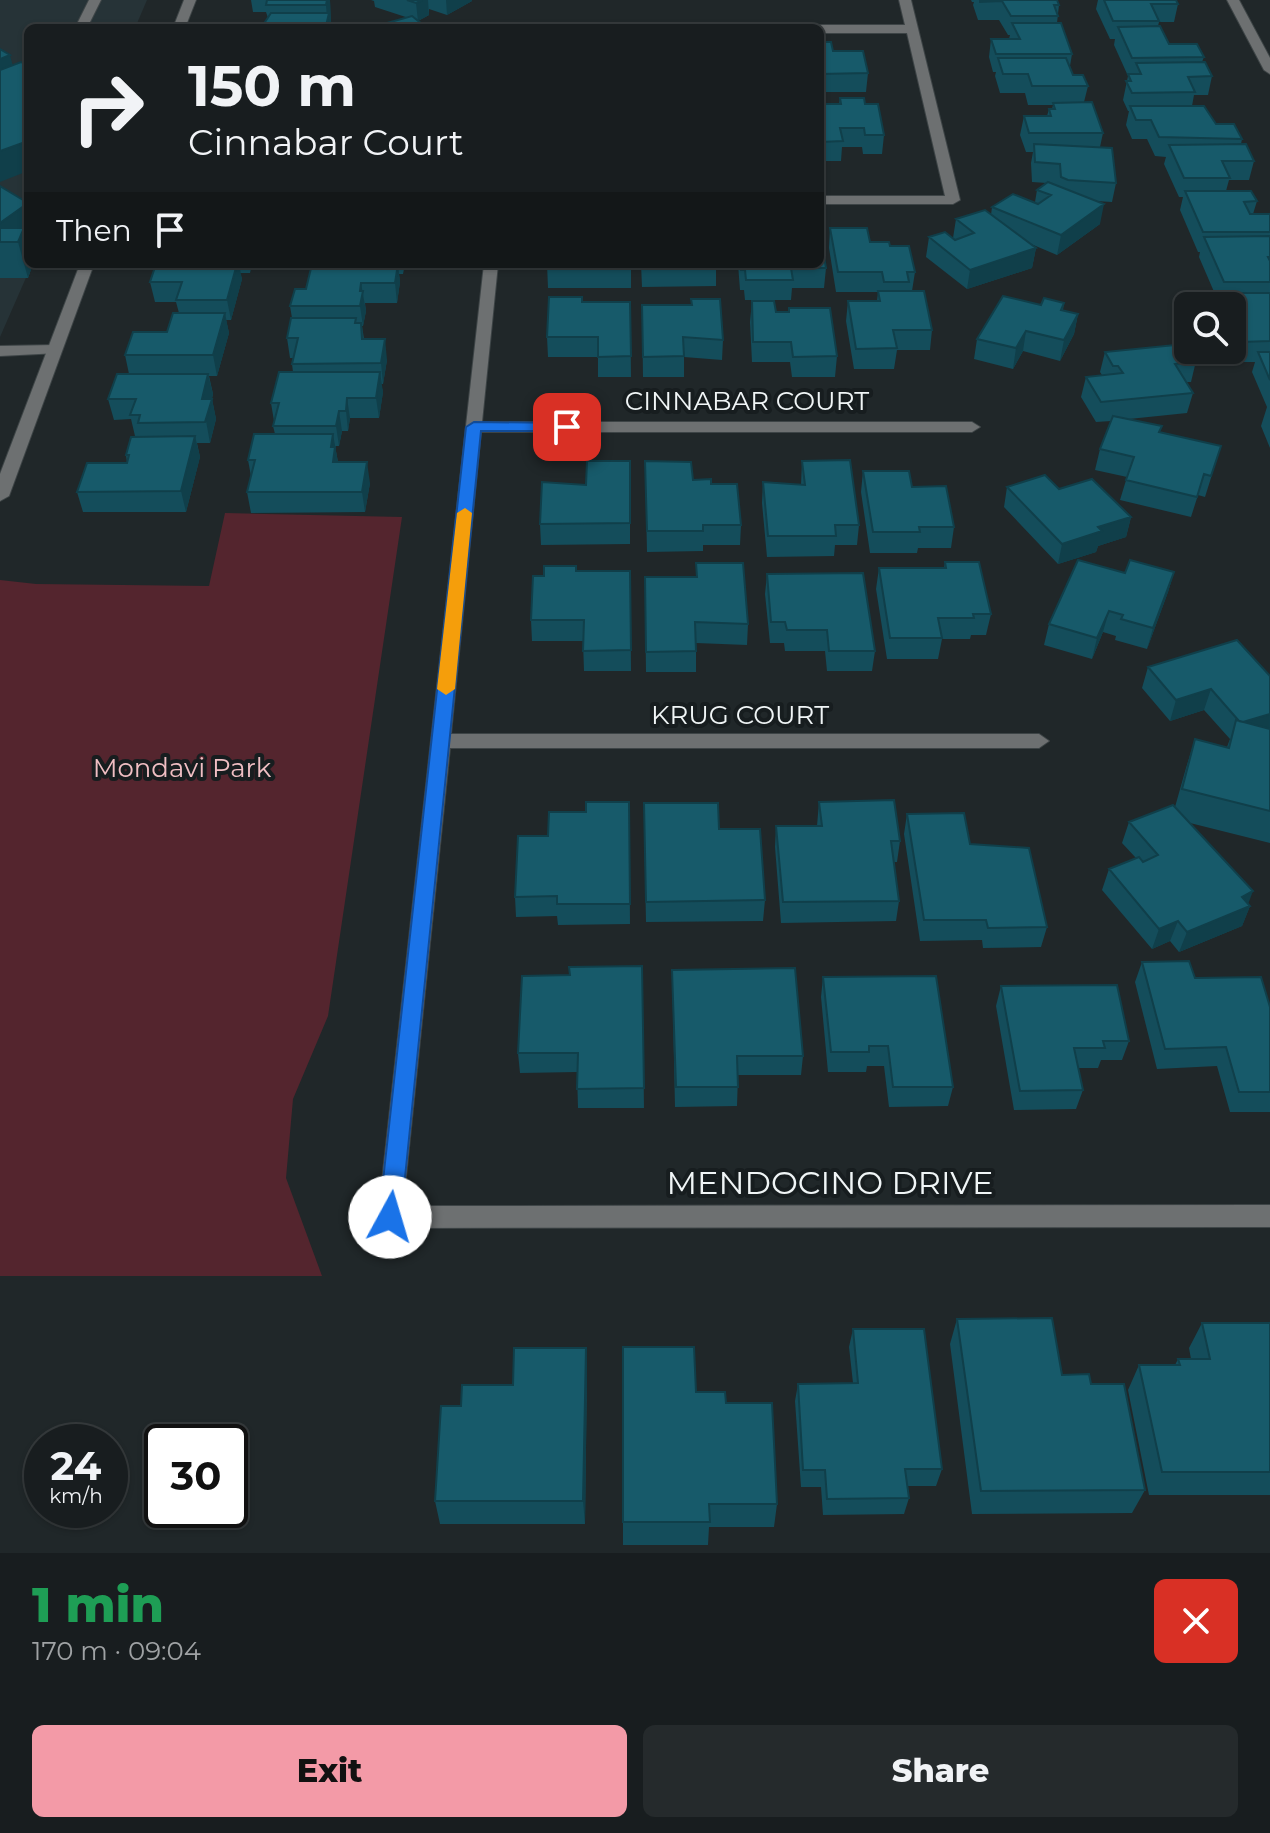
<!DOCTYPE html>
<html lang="en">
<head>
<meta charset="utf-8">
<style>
  :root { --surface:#181d1f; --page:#252a2c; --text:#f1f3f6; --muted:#9fa2a4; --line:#363b3d; --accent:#f39aa7 }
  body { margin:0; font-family:Montserrat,sans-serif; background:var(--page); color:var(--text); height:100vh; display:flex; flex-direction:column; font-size:30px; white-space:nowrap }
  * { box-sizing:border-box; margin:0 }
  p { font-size:26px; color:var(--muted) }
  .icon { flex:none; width:44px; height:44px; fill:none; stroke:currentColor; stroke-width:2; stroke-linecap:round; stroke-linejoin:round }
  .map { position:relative; height:1553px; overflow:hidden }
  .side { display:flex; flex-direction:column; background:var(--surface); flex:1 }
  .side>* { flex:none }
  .guide { position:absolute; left:24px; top:24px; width:800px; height:244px; border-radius:12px; box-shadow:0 2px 6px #0004,0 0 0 2px var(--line); background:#181d1f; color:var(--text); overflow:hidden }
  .tools { position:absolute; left:1174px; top:292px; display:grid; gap:16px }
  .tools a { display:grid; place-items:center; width:72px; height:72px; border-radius:12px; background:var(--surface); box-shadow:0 2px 6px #0004,0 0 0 2px var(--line); font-size:40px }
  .speed { position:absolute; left:24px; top:1424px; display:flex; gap:16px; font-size:40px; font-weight:700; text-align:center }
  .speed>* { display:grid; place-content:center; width:104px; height:104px; border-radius:50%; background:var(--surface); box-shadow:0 2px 6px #0004,0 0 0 2px var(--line); line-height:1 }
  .speed small { font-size:20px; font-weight:400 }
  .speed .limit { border:4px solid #111; border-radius:12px; background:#fff; color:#111 }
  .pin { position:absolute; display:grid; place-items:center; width:68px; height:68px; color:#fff; margin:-34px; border-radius:16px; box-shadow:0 4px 12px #0006 }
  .me { position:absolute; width:88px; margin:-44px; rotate:6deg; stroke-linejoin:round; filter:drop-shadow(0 0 6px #0008) }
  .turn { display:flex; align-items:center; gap:28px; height:168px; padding:0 32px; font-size:36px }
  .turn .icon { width:104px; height:104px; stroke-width:2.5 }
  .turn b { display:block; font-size:56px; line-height:68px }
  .then { display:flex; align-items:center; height:76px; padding:0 32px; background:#0003; gap:16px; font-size:30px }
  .round { display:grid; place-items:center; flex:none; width:84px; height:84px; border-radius:12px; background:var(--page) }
  .head { display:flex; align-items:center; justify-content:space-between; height:136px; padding:0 32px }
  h1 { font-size:48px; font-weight:800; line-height:60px; color:#1e9e55 }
  .primary-button { display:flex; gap:16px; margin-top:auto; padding:16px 32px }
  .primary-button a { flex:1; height:92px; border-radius:12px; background:var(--accent); color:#111; font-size:32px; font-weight:800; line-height:92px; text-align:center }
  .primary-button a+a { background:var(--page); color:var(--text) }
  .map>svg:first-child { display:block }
  .built { fill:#263337 }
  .green { fill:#54252e }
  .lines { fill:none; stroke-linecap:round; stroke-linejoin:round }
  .lane-casing { stroke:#3d4446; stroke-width:2 }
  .street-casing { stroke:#3d4446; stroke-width:2 }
  .lane { fill:#6d7071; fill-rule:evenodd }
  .street { fill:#6d7071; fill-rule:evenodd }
  .wall { fill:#144d5b }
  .shaded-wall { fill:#103f4a }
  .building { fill:#175a6a; stroke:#103f4a; stroke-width:2 }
  .route { fill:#1a73e8; stroke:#114b97; stroke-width:2 }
  .slow { fill:#f59e0b }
  .labels { text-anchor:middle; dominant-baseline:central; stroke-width:8; stroke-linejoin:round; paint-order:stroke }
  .street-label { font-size:26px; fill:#f0f5f6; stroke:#171d1f }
  .park-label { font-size:26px; fill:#f0bec3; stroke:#171d1f }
  .near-street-label { font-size:32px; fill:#f0f5f6; stroke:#171d1f }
</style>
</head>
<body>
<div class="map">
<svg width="1270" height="1553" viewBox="0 0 1270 1553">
  <rect width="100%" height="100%" fill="#202729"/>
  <path class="built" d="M0,0H147L135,28H28V264H32L0,337Z"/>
  <path class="green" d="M225,513L402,517L328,1016L293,1099L286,1178L322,1276H0V580L36,584L209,586Z"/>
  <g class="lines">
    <g class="lane-casing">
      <path id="lane" d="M89,0H101L87,28H75Z
        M54,345L59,347V353L0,356V346Z"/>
    </g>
    <g class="street-casing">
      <path id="street" d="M184,0H196L185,28H173Z
        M899,0H911L960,200L953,204H820V196H945L907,33H820V28H815L820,25H905Z
        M1227,0H1239L1270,58V74L1264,70Z
        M80,264H94L9,496L0,501V474Z
        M484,264H498L482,422H972L980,427L972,432H481L451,734H1039L1049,741L1039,748H450L403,1206L1270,1205V1227L390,1228L381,1225L378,1217Z"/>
    </g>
    <use href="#lane" class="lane"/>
    <use href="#street" class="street"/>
  </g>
  <path class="wall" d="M251,0H330L331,28H238L263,25L268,18L266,12H253Z
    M371,0H472V1L447,15L429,9V15L418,21L375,7L374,1Z
    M971,0H1057L1059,5L1057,23L1072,54L1070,66L1073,75L1088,86L1084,102L1103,133L1100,147L1116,183L1112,202L1096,201L1100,224L1057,255L1031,244L1036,248L1032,268L967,289L926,257L929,237L953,238L956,219L991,215L992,207L1035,202L1037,190L1047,183L1032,182L1031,163L1033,152H1026L1020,135L1024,116H1047L1049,109H1052L1053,105H1028L1025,93H1000L995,76L996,72H993L989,57L991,39H1009L1010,35H1008L999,20H978L973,5L974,2H972Z
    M1098,0H1176L1178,4L1174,22H1159L1158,26L1169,44L1204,57L1202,62L1212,76L1208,95H1194L1192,106L1216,124L1242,139L1241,144L1254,161L1249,180H1229L1226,191L1257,201L1253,214L1270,232V448L1261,426L1267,407L1252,372L1255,362H1235L1231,350H1232V306H1217L1218,301L1199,257L1200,252H1198L1180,210L1183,197H1179L1164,164L1166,157L1155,156L1147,139H1132L1126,125L1129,111H1128L1123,100L1128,76L1114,45L1115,39H1110L1096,9Z
    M820,42L868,73L866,92H820Z
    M840,98L865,104L884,135L882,154H863L862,147H842L841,161H820V104H839Z
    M0,186L28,264H33L28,278H0Z
    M830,228L870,242L890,246L915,272L912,291L932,330L930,350H897L894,369H854L846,321L848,301H877L878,292H836L829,248Z
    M156,264H252L250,273H240L242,279L231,320H226L229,333L217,376H209L213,394L212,399L216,419L210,443H197L200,457L186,512H83L77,492L127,463L126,455L141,437V436H135L131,419L114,420L108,399L129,374L125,355L167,332L179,313L176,302H155L150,282Z
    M312,264H405L403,274H399L400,282L397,303H365L366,311L363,326H362L364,339L387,360L383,384H381L383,392L379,418H350L348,431H342L339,446H335L338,462L370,483L365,512L251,513L247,492L251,476L248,460L275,434L273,426L274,421L271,403L293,372L292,364L293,358H290L287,338L292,318L290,306L306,289Z
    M547,264H631V288H548Z
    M641,264H716V286L642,287Z
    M738,264H820L826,268L824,288H792L791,300H745L744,290H740Z
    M691,299L723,340L722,360L684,357V377H643L642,305H691Z
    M752,301L776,312L837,356L835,377H792L790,362H752L750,322Z
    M630,302L631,377H598V357H548L547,337Z
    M1064,303L1063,310L1078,314L1074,334L1060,361L1023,351L1013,369L974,359L977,339L1041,305Z
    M1105,352L1196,361L1191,382H1186L1193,393L1187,413L1129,419L1160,432L1221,446L1205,497L1198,495L1191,517L1120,500L1127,477L1095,470L1100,449L1111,421L1096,422L1081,397L1086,377L1102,375L1100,372Z
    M630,461V544L541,545L540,524L586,485Z
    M645,461L693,480L711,484L741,525L740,545H703V551L647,552Z
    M802,461L859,525L857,545H835L834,556L767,557L762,503L763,482L801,485Z
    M863,471L954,527L951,548H918L917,553H870L861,492Z
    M1007,487L1059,489L1131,517L1126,537L1098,546L1096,552L1058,564L1004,507Z
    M945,562L991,614L986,635H971L970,639H942L938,659H887L876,589L879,568H944Z
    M696,563L748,624L747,645L696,643V672H646L645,598L696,577Z
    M576,571H630L631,671H584L583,641H532L531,620L544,576Z
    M1174,572L1168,592L1147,649L1115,640L1116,636L1103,632L1092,659L1044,645L1049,624L1125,573Z
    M767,574L875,651L872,671H827L825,651H785L784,643H770L765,594Z
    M1148,667L1270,676V843L1190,823L1250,906L1242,926L1179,952L1170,941L1152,949L1102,890L1109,869L1136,858L1122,843L1129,822L1175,807L1186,768L1195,739L1227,747L1230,739L1204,710L1170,721L1142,688Z
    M629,802L630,924L558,925L557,916L516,917L515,897L548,836L586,812Z
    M819,802L900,841L897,862H894L899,901L896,921L781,923L775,847L776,826H817Z
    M907,814L970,844L1047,927L1041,947L983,948L982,940L920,941L904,834Z
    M644,824L719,829L765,900L763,921L646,922Z
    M1142,962L1195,978L1270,1007V1112H1230L1217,1066L1157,1069L1135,982Z
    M642,966L644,1108H578L577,1072L520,1073L518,1053L570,975Z
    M672,970L803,1056L801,1075H738L737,1106L675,1107Z
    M823,977L953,1087L948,1106L889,1107L884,1066H867L866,1072H828L821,997Z
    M1001,986L1129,1041L1122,1060H1101L1098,1068H1078L1083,1090L1076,1109L1014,1110L996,1006Z
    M957,1319L1062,1375L1091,1384L1145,1490L1132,1513L972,1514L950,1344Z
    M1202,1323H1270V1495H1149L1128,1390L1139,1365H1175L1178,1359H1191L1189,1348Z
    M853,1329L942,1469L936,1486H907L909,1498L904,1514L823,1515L821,1487H801L795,1401L798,1384L853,1383L849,1347Z
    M623,1347L696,1392L726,1403L777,1504L774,1527H709L708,1545H623Z
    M586,1348L587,1373L585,1524H440L435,1501L461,1406L513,1385Z"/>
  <path class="shaded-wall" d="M327,0H330L331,28H326L327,20L326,5Z
    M420,0H428L429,15L418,21L416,3Z
    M446,0H472V1L447,15Z
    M10,55L17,82L0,88V59Z
    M28,141V171L0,182V151Z
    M28,204V264H33L28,278L18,242H0V223Z
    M1104,204L1100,224L1057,255L1061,235Z
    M1036,248L1032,268L967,289L970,270Z
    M237,264H239L242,279L231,320L227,300Z
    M398,264L400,282L397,303L395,283Z
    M361,283L366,311L363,326L360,306Z
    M225,313L229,333L217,376L213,355Z
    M1078,314L1074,334L1060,361L1064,340Z
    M1026,331L1023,351L1013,369L1016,348Z
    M385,339L387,360L383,384L381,363Z
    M380,372L383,392L379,418L376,398Z
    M208,374L213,394L207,415L212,399L216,419L210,443L202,399Z
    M347,398L350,418L348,431L346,411Z
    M339,411L342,431L339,446L336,426Z
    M333,434L339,468L336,483L331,447Z
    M195,436L200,457L186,512L181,491Z
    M367,462L370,483L365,512L362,492Z
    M1131,517L1126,537L1098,546L1096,552L1058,564L1062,544L1098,527Z
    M1174,572L1168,592L1147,649L1153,628Z
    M1109,611L1103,632L1092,659L1097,638Z
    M1211,689L1204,710L1170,721L1176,700Z
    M1270,714V732L1241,723Z
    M1253,891L1247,907L1250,906L1242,926L1179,952L1187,932L1242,897Z
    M1178,921L1170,941L1152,949L1159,929Z
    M586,1348L587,1373L585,1524L583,1501Z"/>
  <path class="building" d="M267,0H327L326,5H266Z
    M407,0H422L416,3Z
    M980,0H1057L1059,5H1054L1058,16H1011L1002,1L980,2Z
    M1104,0H1176L1178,4H1151L1159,21H1113Z
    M271,13H329L326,26H320L319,28H238L239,26L263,25Z
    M412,16L427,28H369Z
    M1012,23H1061L1072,54H996L991,39H1020Z
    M1160,26L1169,44H1197L1204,57L1132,58L1118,27Z
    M820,42H831L833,51H863L868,73L820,74Z
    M0,49L10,55L0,59Z
    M998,58H1066L1073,75H1083L1088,86H1032L1028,74H1003Z
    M21,62L28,66V141L0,151V70Z
    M1205,62L1212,76L1188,77L1195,92L1132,93L1126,81H1131L1128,74H1141L1136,63Z
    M840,98H864L865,104H878L884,135H865L864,128H840L843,141L820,142V104H841Z
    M1092,102L1103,133H1029L1024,116H1051L1049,109H1055L1053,103Z
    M1130,106H1204L1216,124H1234L1242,139L1159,137L1151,120H1136Z
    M1034,144L1112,148L1116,183L1068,180L1061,177L1060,164L1035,162Z
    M1246,144L1254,161H1222L1230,178H1184L1169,145Z
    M1048,182L1104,204L1061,235L992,207L1013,194L1038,204L1051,195L1037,190Z
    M0,186L28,203L0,223Z
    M1185,191H1251L1257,201L1244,202L1250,214H1270V232H1203Z
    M985,210L1036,248L970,270L929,237L945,232L955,240L974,233L956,219Z
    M0,228H24L18,242H0Z
    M830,228H867L870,242H889L890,246H909L915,272H907L909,282H884L882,272H838Z
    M820,233L826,268H791L793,280H746L745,270H741V264H820Z
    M1270,236V257H1268L1270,261V282H1224L1204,237Z
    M156,264H237L227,300H176L182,282H150Z
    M312,264H398L395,283H361L360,291H363L360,306H290L295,289H306Z
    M547,264H631V268H547Z
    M642,264H716V266L642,267Z
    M878,291H924L932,330H893L897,348L856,349L848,301H880Z
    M1221,293H1270V341L1241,342L1232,320V306H1226Z
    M1003,296L1041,305L1044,298L1064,303L1061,310L1078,314L1064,340L1026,331L1016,348L977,339Z
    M549,297H582V302H630L631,356L598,357V337H547Z
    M691,299H720L723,340L683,337L684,356L643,357L642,305H692Z
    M752,301H774L776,312H789V308H830L837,356L793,357L791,342H753Z
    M173,313H225L213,355H125L133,332H167Z
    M291,318H356L355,323H361L362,339H385L381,363L292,364L298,338H287Z
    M1185,344L1196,361L1175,364L1193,393L1101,402L1086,377L1123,373L1118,366H1113L1105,352Z
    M1258,352H1270V380Z
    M279,372H380L376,398H347L346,411H339L336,426H273L279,403H271Z
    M117,374H208L202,399H212L205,422L138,423L140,415H130L136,399H108Z
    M1113,416L1162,426L1159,432L1221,446L1211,476L1204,474L1197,497L1126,480L1134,457L1100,449Z
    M254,434H333L331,447H335L333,462H367L362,492H247L255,460H248Z
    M195,436L181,491L77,492L87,463H127L129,455H126L131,437Z
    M850,460L859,525H835L836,536H768L763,482L805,485L802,461Z
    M587,461H630V523L540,524L542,482L586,485Z
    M645,461L691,462L693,480L711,479V484H737L741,525H703V531H647Z
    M863,471H909L912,487L946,486L954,527H919L920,532H873Z
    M1045,475L1059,489L1092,479L1131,517L1098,527L1102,531L1062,544L1007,487Z
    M1078,560L1125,573L1130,560L1174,572L1153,628L1121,619L1123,615L1109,611L1097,638L1049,624Z
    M945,562H979L991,614H973L974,618H938L942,638H890L879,568H946Z
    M696,563H743L748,624L695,622L696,651L646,652L645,577H697Z
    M544,566H576V571H630L631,650L583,651L584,620H531L533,576H544Z
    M863,573L875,651H829L827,630H787L785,622H771L767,574Z
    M1237,640L1270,676V714L1243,722L1239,721L1211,689L1176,700L1148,667Z
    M1236,720L1270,729V811L1182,789L1195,739L1229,748Z
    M894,800L900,841H891L899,901L783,902L776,826H822L819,802Z
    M586,802H629L630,904H557V896L515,897L518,836H548L549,812H586Z
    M644,803H718L719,829H760L765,900L646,902Z
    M1173,805L1253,891L1242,897L1250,906L1187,932L1178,921L1159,929L1109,869L1139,857L1143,862L1158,855L1129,822Z
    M964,813L970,844L1029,848L1047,927L988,928L986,920H924L907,814Z
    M1189,961L1195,978L1261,977L1270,1007V1092H1239L1226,1047L1165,1049L1142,962Z
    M642,966L644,1088L577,1089L578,1053H518L522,976L570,975L569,967Z
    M795,968L803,1056H737L738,1087H676L672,970Z
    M936,976L953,1087H893L888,1046H869V1052H831L823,977Z
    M1117,985L1129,1041H1103L1105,1048H1074L1083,1090L1020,1091L1001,986Z
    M1052,1318L1062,1375L1089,1374L1091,1384H1124L1145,1490L981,1491L957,1319Z
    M1202,1323H1270V1472H1162L1139,1365H1180L1178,1359H1210Z
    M853,1329H924L942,1469H905L909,1498L827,1499L825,1470H803L798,1384L858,1383Z
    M623,1347H694L696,1392H725L726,1403H772L777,1504H709L710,1522H623Z
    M514,1348H586L583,1501H435L441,1406H461L462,1385H513Z"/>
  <path class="route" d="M474,422L567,423L574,427L567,431H481L401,1217L398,1224L390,1227L382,1224L379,1217L466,427Z"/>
  <path class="slow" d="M465,508L472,513L455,689L446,695L437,689L457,513Z"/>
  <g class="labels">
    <g class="street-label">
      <text x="747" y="401">CINNABAR COURT</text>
      <text x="740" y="715">KRUG COURT</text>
    </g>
    <g class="park-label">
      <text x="182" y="768">Mondavi Park</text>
    </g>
    <g class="near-street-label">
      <text x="830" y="1182">MENDOCINO DRIVE</text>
    </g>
  </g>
</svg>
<div class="tools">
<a><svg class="icon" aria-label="search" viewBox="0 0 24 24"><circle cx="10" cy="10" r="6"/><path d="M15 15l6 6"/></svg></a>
</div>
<div class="speed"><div>24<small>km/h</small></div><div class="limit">30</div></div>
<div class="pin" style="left:567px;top:427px;background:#d93025"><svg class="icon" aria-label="arrive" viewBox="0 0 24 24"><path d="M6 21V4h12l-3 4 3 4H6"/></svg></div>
<svg class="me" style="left:390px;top:1217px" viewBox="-20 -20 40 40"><circle r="19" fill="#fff"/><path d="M0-13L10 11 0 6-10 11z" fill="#1a73e8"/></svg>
<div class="guide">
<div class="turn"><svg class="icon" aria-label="right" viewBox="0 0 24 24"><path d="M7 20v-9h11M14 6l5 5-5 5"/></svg><div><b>150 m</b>Cinnabar Court</div></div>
<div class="then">Then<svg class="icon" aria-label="arrive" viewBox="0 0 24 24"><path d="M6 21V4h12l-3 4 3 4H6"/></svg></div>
</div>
</div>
<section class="side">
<div class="head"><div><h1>1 min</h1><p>170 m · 09:04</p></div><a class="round" style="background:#d93025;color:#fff"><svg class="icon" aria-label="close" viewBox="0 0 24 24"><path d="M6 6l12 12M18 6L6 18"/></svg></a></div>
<div class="primary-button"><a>Exit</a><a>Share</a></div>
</section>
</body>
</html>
